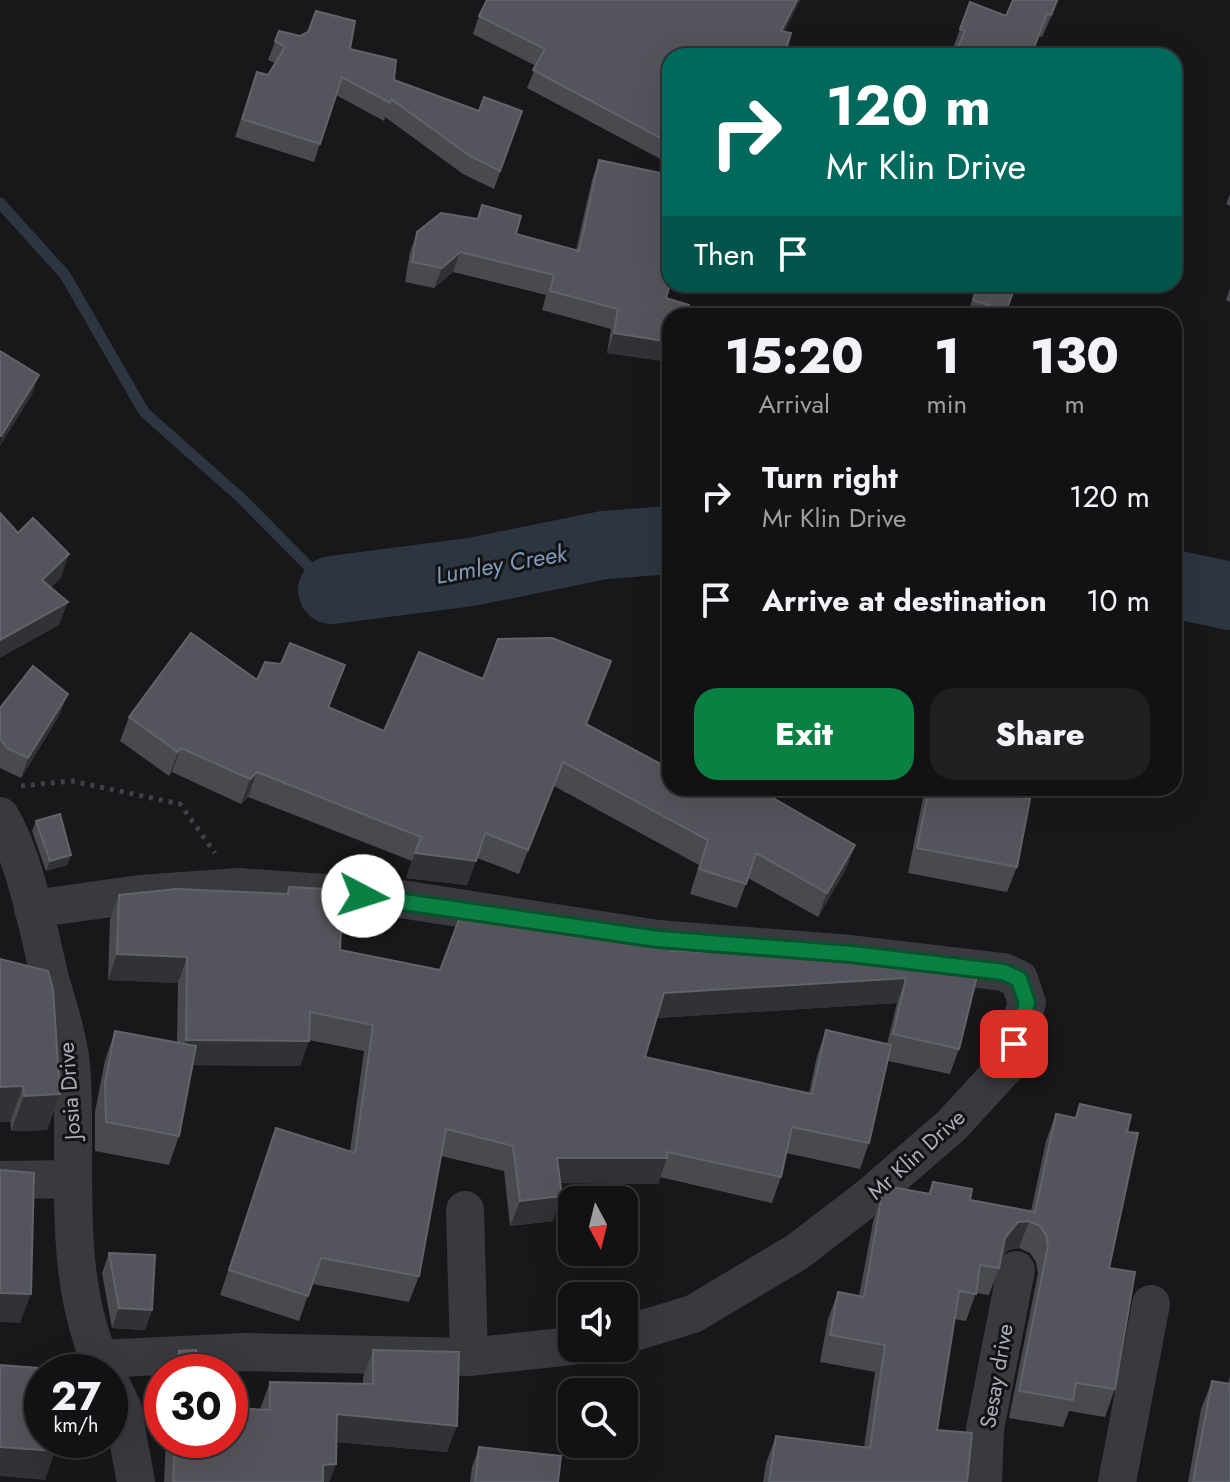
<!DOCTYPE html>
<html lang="en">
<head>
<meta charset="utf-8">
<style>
  :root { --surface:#121214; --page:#1f2022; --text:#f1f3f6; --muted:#9c9ea0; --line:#313234; --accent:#0b8043 }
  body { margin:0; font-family:Jost,sans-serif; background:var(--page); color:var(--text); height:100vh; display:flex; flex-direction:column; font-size:30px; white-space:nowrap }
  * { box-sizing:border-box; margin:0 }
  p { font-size:26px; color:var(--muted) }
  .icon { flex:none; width:44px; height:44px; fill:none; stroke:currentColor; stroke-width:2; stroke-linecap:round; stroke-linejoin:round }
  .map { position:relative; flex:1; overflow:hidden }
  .panel { position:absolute; left:662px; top:308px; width:520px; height:488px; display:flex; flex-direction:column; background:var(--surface); border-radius:24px; box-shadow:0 8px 32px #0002,0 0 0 2px var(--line) }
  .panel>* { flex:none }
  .banner { position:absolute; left:662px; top:48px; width:520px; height:244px; border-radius:24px; box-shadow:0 8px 32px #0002,0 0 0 2px var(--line); background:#00695c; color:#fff; overflow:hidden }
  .needle { width:52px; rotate:173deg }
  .controls { position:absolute; left:558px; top:1186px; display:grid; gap:16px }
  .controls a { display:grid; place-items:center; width:80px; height:80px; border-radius:16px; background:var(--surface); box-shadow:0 8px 32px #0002,0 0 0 2px var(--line); font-size:40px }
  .speed { position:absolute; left:24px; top:1354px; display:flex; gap:16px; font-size:40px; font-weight:700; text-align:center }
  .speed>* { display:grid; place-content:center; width:104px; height:104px; border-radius:50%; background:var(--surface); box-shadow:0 8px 32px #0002,0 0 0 2px var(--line); line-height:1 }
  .speed small { font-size:20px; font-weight:400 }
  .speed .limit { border:12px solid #d22; background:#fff; color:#111 }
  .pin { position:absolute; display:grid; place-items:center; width:68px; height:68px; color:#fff; margin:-34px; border-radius:16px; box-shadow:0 4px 12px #0006 }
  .me { position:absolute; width:88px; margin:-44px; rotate:95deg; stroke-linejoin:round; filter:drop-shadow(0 0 6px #0008) }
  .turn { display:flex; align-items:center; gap:28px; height:168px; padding:0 32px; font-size:36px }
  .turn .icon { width:104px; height:104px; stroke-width:2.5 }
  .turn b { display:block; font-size:56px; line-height:68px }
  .then { display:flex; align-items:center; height:76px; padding:0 32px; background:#0003; gap:16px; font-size:30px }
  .eta { display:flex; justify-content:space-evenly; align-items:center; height:136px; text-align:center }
  .eta b { font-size:48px; font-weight:800; line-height:56px }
  .cta { display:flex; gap:16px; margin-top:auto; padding:16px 32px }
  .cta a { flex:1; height:92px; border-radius:24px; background:var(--accent); color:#fff; font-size:32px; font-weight:800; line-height:92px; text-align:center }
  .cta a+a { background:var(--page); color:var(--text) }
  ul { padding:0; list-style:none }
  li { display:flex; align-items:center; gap:24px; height:104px; padding:0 32px }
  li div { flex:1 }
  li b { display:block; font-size:30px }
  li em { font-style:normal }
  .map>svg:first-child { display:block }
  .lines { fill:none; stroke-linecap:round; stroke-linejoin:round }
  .stream { stroke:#2d3640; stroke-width:11 }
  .river { stroke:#2d3640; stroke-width:68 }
  .path { stroke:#3f4147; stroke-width:5; stroke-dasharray:4 6; stroke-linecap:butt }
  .street { stroke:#393a40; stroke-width:38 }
  .wall { fill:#494a50; fill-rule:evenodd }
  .shaded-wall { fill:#313236 }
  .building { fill:#54555c; stroke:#61636a; stroke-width:2 }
  .route-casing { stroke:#07532c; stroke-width:20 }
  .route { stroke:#0b8043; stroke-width:14 }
  .labels { text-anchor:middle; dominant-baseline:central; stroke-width:6; stroke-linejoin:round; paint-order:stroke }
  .street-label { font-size:22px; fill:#aaaebb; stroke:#131316 }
  .water-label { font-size:24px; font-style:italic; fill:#7f9ab8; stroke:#131316 }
</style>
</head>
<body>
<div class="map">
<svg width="1230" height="1482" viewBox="0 0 1230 1482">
  <rect width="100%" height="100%" fill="#18181b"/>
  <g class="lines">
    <path class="stream" d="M0,203L65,275L144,412L241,498L332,590"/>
    <path class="river" d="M1174,584L1230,596
      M332,590L471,572L604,545L670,540"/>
    <path class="path" d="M21,786L72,781L180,804L215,853"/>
    <path class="street" d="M0,816C25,857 38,930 50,978C59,1011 71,1044 72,1079C77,1177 61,1279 105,1372
      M33,909L140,894L239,887L394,898L658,939L851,954L1003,972L1019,979L1027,1003L1007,1065L952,1125L870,1196L797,1252L693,1314L624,1335
      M0,1180L72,1179
      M465,1210L469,1357
      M99,1359L245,1352L469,1357L572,1346
      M110,1382L122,1407L136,1482
      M983,1482L985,1429L1016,1270
      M1117,1482L1151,1304"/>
  </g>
  <path class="wall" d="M800,0L784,32L670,56V164L527,88L536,66L473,34L479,16Z
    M970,2L1006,16L1055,9L1042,37L1039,36L955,53L952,51Z
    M279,31L350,49L394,80L479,111H522L494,189L463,174L385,117L384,121L336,95L314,162L235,137L257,72L268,75L275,63L268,60Z
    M599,160L666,298L670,316V362L607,353L611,329L542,310L546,295L453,272L434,288L405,282L410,252L417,232L477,219L482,205L516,234L576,250L592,180Z
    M1230,194V206L1226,204Z
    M881,284H1016L1005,316H967L975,291L896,292Z
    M1230,288V302L1226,300Z
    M611,661L587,724L720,796L722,788H775L773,798L855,845L846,869L818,917L748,878L737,908L690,894L699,865L554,786L519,874L477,858L467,885L406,878L412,861L248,797L241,804L172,772L169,776L120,741L129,717L257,680L281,664L345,665L329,708L384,731L483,679Z
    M0,708L60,714L21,778L0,768Z
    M925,788H974L1017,867L1007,892L908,873Z
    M36,821L71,855L67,865L46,871L32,831Z
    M289,887L340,950L440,970L531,922L533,915L671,951L840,954L842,949L910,957L959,1049L950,1074L888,1061L869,1143L860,1169L786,1153L781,1177L772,1203L660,1177L658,1184L561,1183L553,1221L510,1226L504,1171L441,1156L419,1276L409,1302L312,1284L299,1321L220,1295L276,1128L350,1151L364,1051L309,1040L300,1066L193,1065L179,1136L169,1165L95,1151V1112L105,1060L115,1031L177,1042L178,983L108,980L110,920L119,895L286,894ZM897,1003L887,1044L826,1030L817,1056L809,1093L645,1057L656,1018Z
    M0,959L60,1094L47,1130L11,1131Z
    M1080,1104L1127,1132L1109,1268L1115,1389L1105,1417L1069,1411L1063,1427L1009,1418L1038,1273L1036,1262L1030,1253L1019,1248L1008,1250L1001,1258L999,1268L989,1295L976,1293L966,1321L954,1319L937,1430L967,1482H763L766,1463L776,1436L864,1447L875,1372L820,1362L828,1319L838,1292L859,1296L873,1222L882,1194H928L933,1182L970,1200L1031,1211L1046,1141L1056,1114L1075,1118Z
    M109,1253L152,1310L145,1330L112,1328L102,1273Z
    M373,1350L447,1452L336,1442V1464L329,1482H164L166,1440H230L260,1409L270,1382L363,1384V1377Z
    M179,1351L200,1372H171Z
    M1230,1376V1482H1188L1201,1409L1212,1381L1228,1383Z
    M479,1447L558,1482H470L472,1467Z"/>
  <path class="shaded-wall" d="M797,0H800L775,49L781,31Z
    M1057,0H1059L1055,9L1042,37Z
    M460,252L453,272L434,288L442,268Z
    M899,284H978L975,291L896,292Z
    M614,333L670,342V362L607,353Z
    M39,375L32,395L0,446L1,436Z
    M69,554L61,578L34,604L42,580Z
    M68,602L59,625L0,658V640Z
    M68,694L60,714L21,778L28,758Z
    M181,748L172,772L169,776L178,752Z
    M563,762L554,786L519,874L528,850Z
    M257,772L248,797L241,804L250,779Z
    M855,845L846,869L818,917L827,893Z
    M415,853L476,861L467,885L406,878Z
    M71,855L67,865L46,871L50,861Z
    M117,954L187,957L178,983L108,980Z
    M906,978L897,1003L655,1018L664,993Z
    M186,1040L309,1041L300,1066L176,1065Z
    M23,1086L10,1122H0V1087Z
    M60,1094L47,1130L11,1131L24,1096Z
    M557,1158H667L658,1184L548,1183Z
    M562,1196L553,1221L510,1226L520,1201Z
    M1029,1221L1019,1248L1008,1250L995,1265L1005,1238L1018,1222Z
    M0,1293L31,1294L20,1323L0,1322Z
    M119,1308L152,1310L145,1330L112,1328Z
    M337,1414L457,1426L447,1452L327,1441Z
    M49,1440H67L65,1447L47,1445Z
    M0,1447L55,1451L45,1480L0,1476Z
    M336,1464L329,1482H317L323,1465Z"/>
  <path class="building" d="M487,0H797L781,31L791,33L784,56H670V143L533,70L545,49L479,16Z
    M1013,0H1057L1051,15L1047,13L1031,56H954L965,31L960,29L970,2L1006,16Z
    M316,11L355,21L350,49L396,60L394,80L479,111L484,97L522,111L500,171L470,156L391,99L390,103L342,77L320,144L242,119L257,72L268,75L285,47L275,41L279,31L300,36L308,32Z
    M599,160L670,175V284L666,298L689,305L687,316H670V342L614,333L618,309L550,291L554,275L460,252L442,268L412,262L417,232L441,213L478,219L482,205L521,216L516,234L579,251Z
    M978,284H1016L1006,311L973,300Z
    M0,351L39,375L1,436H0Z
    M1174,416L1179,417L1174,434Z
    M0,513L18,533L33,518L69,554L42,580L68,602L0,640Z
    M191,633L257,680L265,662L281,664L290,643L345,665L328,707L384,731L419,652L483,679L498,639L552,638L611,661L586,724L670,769V788H705L721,797L724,788H775L773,798L855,845L827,893L756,853L746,884L699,869L708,840L563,762L528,850L485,833L476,861L415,853L421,837L257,772L250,779L181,748L178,752L129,717Z
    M33,666L68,694L28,758L7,748L0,738V708Z
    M929,788H974L1030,799L1017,867L917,848Z
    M60,814L71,855L50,861L36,821Z
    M289,887L343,890L340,950L440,970L465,904L497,910L532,922L533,915L623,929L673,942L671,951L842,954V949L910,957L978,972L959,1049L893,1034L906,978L664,993L645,1057L812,1094L826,1030L891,1045L869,1143L792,1127L781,1177L667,1152V1158H557L562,1196L520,1201L513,1146L446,1129L419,1276L321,1258L308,1296L229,1270L276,1128L355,1153L373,1025L310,1012L309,1041L186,1040L187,957L117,954L119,895L177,889L288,894Z
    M0,959L48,971L53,989L60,1094L24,1096L23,1086L0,1087Z
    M115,1031L196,1046L179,1136L106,1122L105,1083Z
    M1080,1104L1131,1115L1127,1132L1138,1133L1109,1268L1135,1272L1115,1389L1076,1383L1073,1400L1019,1391L1048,1246L1046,1235L1040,1226L1029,1221L1018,1222L1005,1238L999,1268L980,1265L976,1294L959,1291L937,1430L972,1433L967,1482H769L776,1436L870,1448L885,1345L830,1335L838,1292L864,1297L882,1194L892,1187L930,1194L933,1182L972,1189L970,1200L1035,1212L1056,1114L1076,1118Z
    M0,1170L34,1173L31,1294L0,1293Z
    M109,1253L155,1255L152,1310L119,1308Z
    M196,1350L200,1372H178L179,1351Z
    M373,1350L459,1352L457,1426L337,1414L336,1464L323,1465V1482H173L175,1440H230V1408L270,1410V1382L373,1384Z
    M0,1365L79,1371L42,1372V1440H56L55,1451L0,1447Z
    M1212,1381L1230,1384V1482H1193Z
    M479,1447L561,1456L558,1482H475Z"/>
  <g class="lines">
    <g class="route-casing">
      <path id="route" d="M363,896L658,939L851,954L1003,972L1019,979L1027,1003L1014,1044"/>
    </g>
    <use href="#route" class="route"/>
  </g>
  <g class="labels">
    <g class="street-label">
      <text transform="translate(69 1091) rotate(-94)">Josia Drive</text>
      <text transform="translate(916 1154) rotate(-42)">Mr Klin Drive</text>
      <text transform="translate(996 1376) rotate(-80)">Sesay drive</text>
    </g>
    <g class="water-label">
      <text transform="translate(501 564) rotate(-10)">Lumley Creek</text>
    </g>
  </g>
</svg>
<div class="controls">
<a><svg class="needle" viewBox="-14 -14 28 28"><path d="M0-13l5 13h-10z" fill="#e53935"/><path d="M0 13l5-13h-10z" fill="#9c9ea0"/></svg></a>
<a><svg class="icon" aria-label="sound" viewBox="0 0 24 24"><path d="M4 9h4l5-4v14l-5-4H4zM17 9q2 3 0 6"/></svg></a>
<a><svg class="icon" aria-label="search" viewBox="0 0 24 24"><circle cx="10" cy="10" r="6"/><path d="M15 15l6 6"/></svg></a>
</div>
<div class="speed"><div>27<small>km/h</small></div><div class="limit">30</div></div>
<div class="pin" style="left:1014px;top:1044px;background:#d93025"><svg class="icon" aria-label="arrive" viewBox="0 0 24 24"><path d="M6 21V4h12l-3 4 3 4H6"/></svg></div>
<svg class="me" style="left:363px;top:896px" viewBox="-20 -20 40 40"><circle r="19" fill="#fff"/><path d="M0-13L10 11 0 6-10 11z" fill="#0b8043"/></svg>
<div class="banner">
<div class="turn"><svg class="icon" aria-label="right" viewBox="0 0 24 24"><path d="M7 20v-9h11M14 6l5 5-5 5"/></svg><div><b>120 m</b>Mr Klin Drive</div></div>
<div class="then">Then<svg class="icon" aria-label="arrive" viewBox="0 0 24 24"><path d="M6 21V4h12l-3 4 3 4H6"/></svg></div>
</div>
<section class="panel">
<div class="eta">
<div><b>15:20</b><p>Arrival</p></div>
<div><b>1</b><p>min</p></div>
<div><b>130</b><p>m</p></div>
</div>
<ul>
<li><svg class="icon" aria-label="right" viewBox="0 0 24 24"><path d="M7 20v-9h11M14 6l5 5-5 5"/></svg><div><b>Turn right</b><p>Mr Klin Drive</p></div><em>120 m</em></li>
<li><svg class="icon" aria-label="arrive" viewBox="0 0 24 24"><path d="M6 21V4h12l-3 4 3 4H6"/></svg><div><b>Arrive at destination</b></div><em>10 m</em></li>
</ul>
<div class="cta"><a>Exit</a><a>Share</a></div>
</section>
</div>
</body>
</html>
